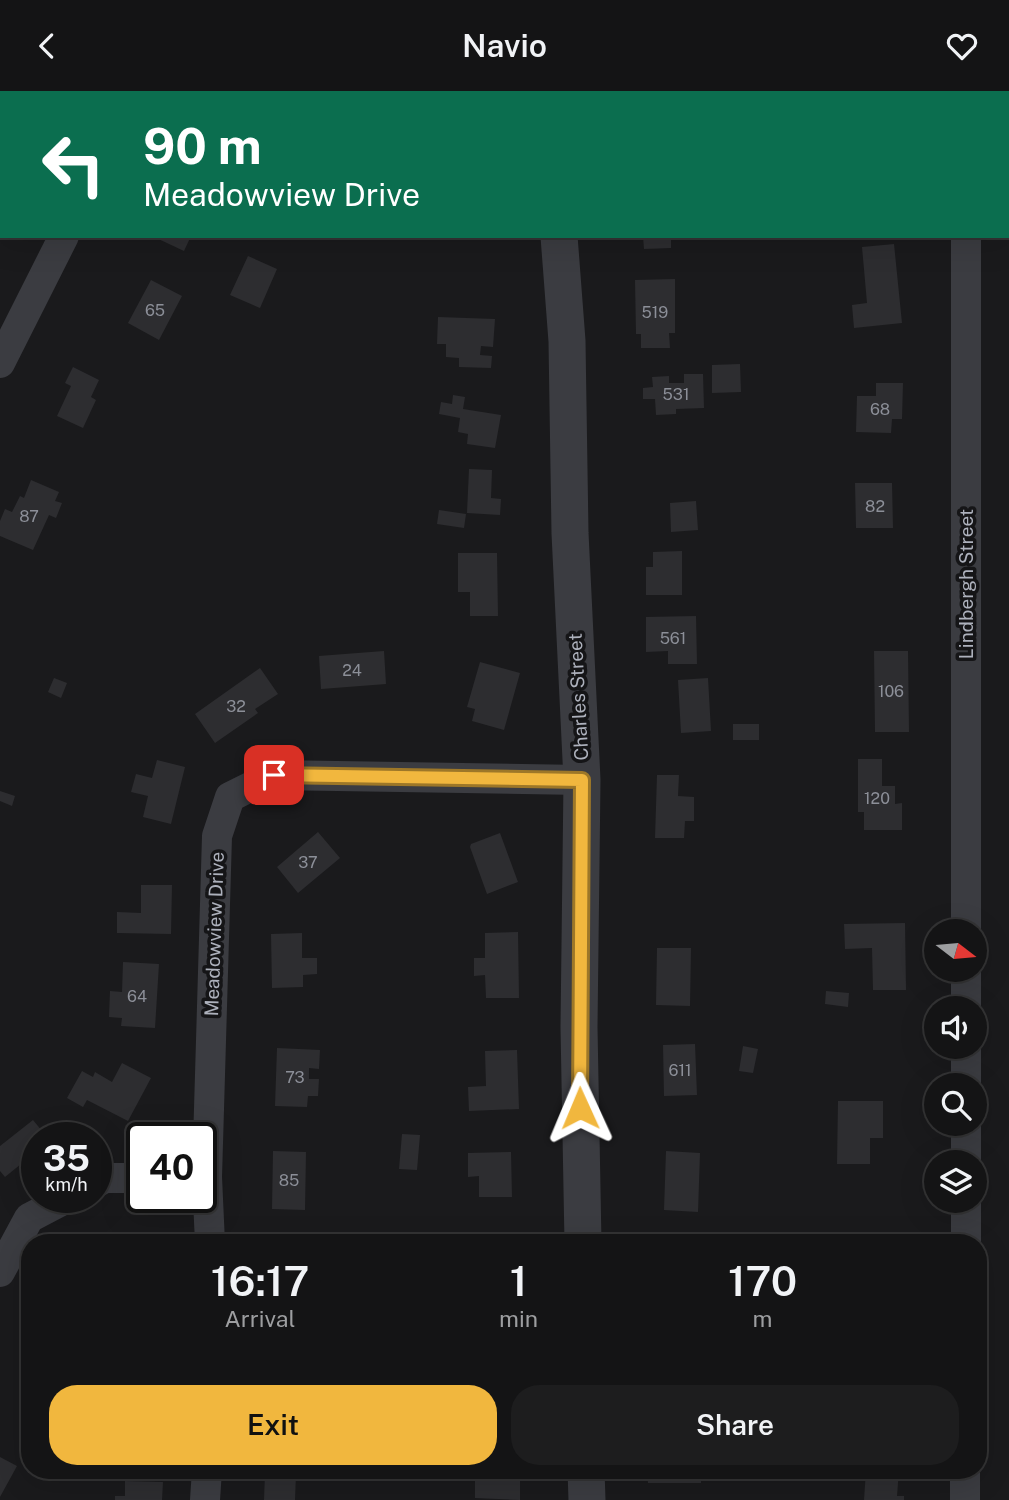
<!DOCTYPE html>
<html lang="en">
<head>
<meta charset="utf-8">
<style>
  :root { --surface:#141415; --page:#1d1d1e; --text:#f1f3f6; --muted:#9d9ea0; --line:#333334; --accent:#f1b73e }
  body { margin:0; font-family:"Public Sans",sans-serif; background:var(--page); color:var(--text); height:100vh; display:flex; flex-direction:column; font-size:26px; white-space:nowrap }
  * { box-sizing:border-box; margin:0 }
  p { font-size:23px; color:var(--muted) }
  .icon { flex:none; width:38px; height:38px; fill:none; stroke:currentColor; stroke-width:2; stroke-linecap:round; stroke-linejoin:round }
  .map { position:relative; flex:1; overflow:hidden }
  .panel { position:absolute; left:21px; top:1143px; width:966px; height:245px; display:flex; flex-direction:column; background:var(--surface); border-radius:28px; box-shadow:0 7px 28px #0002,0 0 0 2px var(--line) }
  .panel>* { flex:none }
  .top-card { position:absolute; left:0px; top:0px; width:1010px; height:147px; box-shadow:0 7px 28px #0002,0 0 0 2px var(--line); background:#0b6e4f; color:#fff; overflow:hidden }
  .needle { width:46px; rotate:106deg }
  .buttons { position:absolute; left:924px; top:828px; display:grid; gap:14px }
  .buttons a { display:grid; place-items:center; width:63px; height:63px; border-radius:50%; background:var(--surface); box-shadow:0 7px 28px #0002,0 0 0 2px var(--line); font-size:35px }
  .speed { position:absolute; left:21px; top:1031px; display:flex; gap:14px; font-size:35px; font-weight:700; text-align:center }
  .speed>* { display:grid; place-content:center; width:91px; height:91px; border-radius:50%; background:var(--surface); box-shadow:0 7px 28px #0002,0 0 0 2px var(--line); line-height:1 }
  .speed small { font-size:18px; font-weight:400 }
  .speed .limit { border:4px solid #111; border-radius:10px; background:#fff; color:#111 }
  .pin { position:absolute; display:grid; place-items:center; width:60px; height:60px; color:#fff; margin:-30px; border-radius:14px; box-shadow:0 4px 10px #0006 }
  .me { position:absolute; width:77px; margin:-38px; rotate:359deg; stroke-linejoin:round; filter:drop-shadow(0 0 5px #0008) }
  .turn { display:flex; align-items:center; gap:24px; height:147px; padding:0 28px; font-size:32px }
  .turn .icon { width:91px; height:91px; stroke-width:2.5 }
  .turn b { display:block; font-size:49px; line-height:60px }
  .eta { display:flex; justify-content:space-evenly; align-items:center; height:119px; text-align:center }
  .eta b { font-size:42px; font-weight:600; line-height:49px }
  .action { display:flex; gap:14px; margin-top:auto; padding:14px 28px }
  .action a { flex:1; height:80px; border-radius:28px; background:var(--accent); color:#111; font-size:28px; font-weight:600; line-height:80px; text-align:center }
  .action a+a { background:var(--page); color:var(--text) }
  header { display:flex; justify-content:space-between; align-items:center; height:91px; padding:0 28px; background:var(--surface); font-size:32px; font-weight:600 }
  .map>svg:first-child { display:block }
  .building { fill:#2d2d30 }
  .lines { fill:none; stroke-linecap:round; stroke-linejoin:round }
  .minor { stroke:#3b3c41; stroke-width:30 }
  .tertiary { stroke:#3b3c41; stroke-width:37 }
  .route-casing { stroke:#9d7728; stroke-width:18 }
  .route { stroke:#f1b73e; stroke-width:12 }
  .labels { text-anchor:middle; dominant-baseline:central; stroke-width:7; stroke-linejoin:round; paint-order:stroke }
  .number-label { font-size:16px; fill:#8c8f98 }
  .street-label { font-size:19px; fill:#adb1bc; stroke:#151517 }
</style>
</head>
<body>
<header><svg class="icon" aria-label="back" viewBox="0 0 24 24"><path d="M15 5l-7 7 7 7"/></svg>Navio<svg class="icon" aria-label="heart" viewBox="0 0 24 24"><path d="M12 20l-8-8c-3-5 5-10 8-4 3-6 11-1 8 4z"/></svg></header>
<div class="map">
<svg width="1009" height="1409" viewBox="0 0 1009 1409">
  <rect width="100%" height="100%" fill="#1a1a1c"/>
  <path class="building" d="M152,145H191L184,160Z
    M643,145H671V157L644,158Z
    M894,153L902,232L854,237L852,214L867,212L862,156Z
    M248,165L277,178L260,217L230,204Z
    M675,188V242H669L670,257H641V243H636L635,189Z
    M151,189L182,205L159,249L128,232Z
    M438,226L495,228L493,256L481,255L480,264L492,265L491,277L459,276V267L446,266V253H437Z
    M740,273L741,301L712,302V274Z
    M73,276L99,289L91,306L96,309L83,337L57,325L71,295L65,292Z
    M684,283H703L704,317L676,318V323L656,324L655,308H643V297L653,296L652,286L669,285V292H684Z
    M876,292H903L902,328H892L891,342L856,341L857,305H876Z
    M453,304L465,306L463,318L501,324L495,357L467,353L468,343L458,341L460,327L439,323L441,311L452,313Z
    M469,378L492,379L491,407L501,408L500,424L467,422Z
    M31,389L59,401L55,410L62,412L56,427L49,424L33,459L0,445V430L5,418L12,421L20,405L24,407Z
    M855,392H892L893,437H856Z
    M696,410L698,439L671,441L670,412Z
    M439,419L466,423L464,437L437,433Z
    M682,460V504H646V476H653V461Z
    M458,462H497L498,525H470V501H458Z
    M696,525L697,573H668V560L646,561V526Z
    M384,560L386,593L321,598L319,565Z
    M874,560H908L909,641H875Z
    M480,571L520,582L504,639L472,630L475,618L467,616Z
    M260,577L278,603L255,618L258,622L215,652L195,623Z
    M54,587L67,592L61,607L48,601Z
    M708,587L711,640L681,642L678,589Z
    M733,633H759V649H733Z
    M858,668H882V695H895V713L902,712V739H864V721H858Z
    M157,669L185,676L171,733L143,726L148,705L131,701L136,683L152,687Z
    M657,684H679L678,705L694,706V730H685L684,747H655Z
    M0,700L15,705L12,715L0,710Z
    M318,741L340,767L298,802L277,776Z
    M500,742L518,791L487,803L470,756L471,753Z
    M141,794H172L171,843L117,842V821L141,822Z
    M905,832L906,899H873L872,857L845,858L844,833Z
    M518,841L519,907H486L485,884L474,885V867H485V842Z
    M302,842V867H317V883L303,884V896L272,897L271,843Z
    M657,857H691L690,915L656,914Z
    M123,871L159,873L155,937L121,935L122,927L109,926L110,900L122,901Z
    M826,900L849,902L848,916L825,913Z
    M695,953L697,1004L664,1005L663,954Z
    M743,955L758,958L753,982L739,980Z
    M277,957L320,959L319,978L309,977V988H319L318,1005H308L307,1016L275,1015Z
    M517,959L519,1018L469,1020L468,996L486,995L485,960Z
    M122,972L151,987L128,1030L87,1009L83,1016L67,1007L82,980L93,986L95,981L112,991Z
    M838,1010H883V1047H870V1073H837Z
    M33,1029L47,1046H37V1060L5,1086L0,1080V1055Z
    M402,1043L420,1044L417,1079L399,1078Z
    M273,1060L306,1061L305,1119L272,1118Z
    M666,1060L700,1062L698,1121L664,1119Z
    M511,1061L512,1106H479V1085L468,1086V1062Z
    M109,1144L166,1145V1152H108Z
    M0,1366L17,1375L0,1406Z
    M475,1379H520V1409L475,1407Z
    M647,1379H701V1392H648Z
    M866,1379H899L897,1405H904V1409H864Z
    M265,1382L296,1383L295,1409H264Z
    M125,1390L163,1391L162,1409H115V1405H125Z"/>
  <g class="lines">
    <path class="minor" d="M138,2L139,0
      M966,2V0
      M0,272L64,145
      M966,840V145
      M966,917V878
      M966,994V956
      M966,1071V1032
      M201,1086H207L210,1152
      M207,1086L217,745L230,706L274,684L582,689
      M96,1092L105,1087H142
      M966,1152V1110
      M0,1181L29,1127L69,1106
      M205,1409L207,1379
      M965,1409V1379"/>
    <path class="tertiary" d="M550,0V2
      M559,145L567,250L570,442L582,689L579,936L583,1152
      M586,1379L587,1409"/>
  </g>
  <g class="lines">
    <g class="route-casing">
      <path id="route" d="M274,684L582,689L580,1017"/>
    </g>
    <use href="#route" class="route"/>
  </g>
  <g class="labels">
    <g class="number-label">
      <text x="155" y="219">65</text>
      <text x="655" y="221">519</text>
      <text x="676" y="303">531</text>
      <text x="880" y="318">68</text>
      <text x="875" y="415">82</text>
      <text x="29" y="425">87</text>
      <text x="673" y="547">561</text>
      <text x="352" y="579">24</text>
      <text x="891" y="600">106</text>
      <text x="236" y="615">32</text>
      <text x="877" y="707">120</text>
      <text x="308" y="771">37</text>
      <text x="137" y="905">64</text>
      <text x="680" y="979">611</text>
      <text x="295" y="986">73</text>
      <text x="289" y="1089">85</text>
    </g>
    <g class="street-label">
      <text transform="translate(966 493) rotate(-90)">Lindbergh Street</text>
      <text transform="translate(578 606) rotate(-93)">Charles Street</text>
      <text transform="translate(214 843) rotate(-88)">Meadowview Drive</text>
    </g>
  </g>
</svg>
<div class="buttons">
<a><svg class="needle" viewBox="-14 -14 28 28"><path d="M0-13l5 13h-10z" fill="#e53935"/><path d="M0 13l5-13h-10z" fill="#9d9ea0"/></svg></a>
<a><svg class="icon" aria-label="sound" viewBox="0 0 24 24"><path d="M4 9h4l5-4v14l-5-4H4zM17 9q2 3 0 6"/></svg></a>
<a><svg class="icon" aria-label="search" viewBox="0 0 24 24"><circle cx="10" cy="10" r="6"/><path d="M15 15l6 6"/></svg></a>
<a><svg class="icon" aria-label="layers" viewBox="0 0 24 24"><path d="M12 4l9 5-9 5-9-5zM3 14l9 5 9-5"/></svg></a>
</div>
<div class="speed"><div>35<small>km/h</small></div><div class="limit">40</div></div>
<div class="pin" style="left:274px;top:684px;background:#d93025"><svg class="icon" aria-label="arrive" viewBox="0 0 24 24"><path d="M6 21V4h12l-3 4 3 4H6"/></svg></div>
<svg class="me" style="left:580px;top:1017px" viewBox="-20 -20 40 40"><path d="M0-17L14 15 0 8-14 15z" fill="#f1b73e" stroke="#fff" stroke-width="4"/></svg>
<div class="top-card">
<div class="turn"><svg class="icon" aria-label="left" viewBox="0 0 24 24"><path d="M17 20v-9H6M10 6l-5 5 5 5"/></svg><div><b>90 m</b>Meadowview Drive</div></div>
</div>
<section class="panel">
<div class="eta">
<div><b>16:17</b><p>Arrival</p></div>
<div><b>1</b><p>min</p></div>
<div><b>170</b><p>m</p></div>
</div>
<div class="action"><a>Exit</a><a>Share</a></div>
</section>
</div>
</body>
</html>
